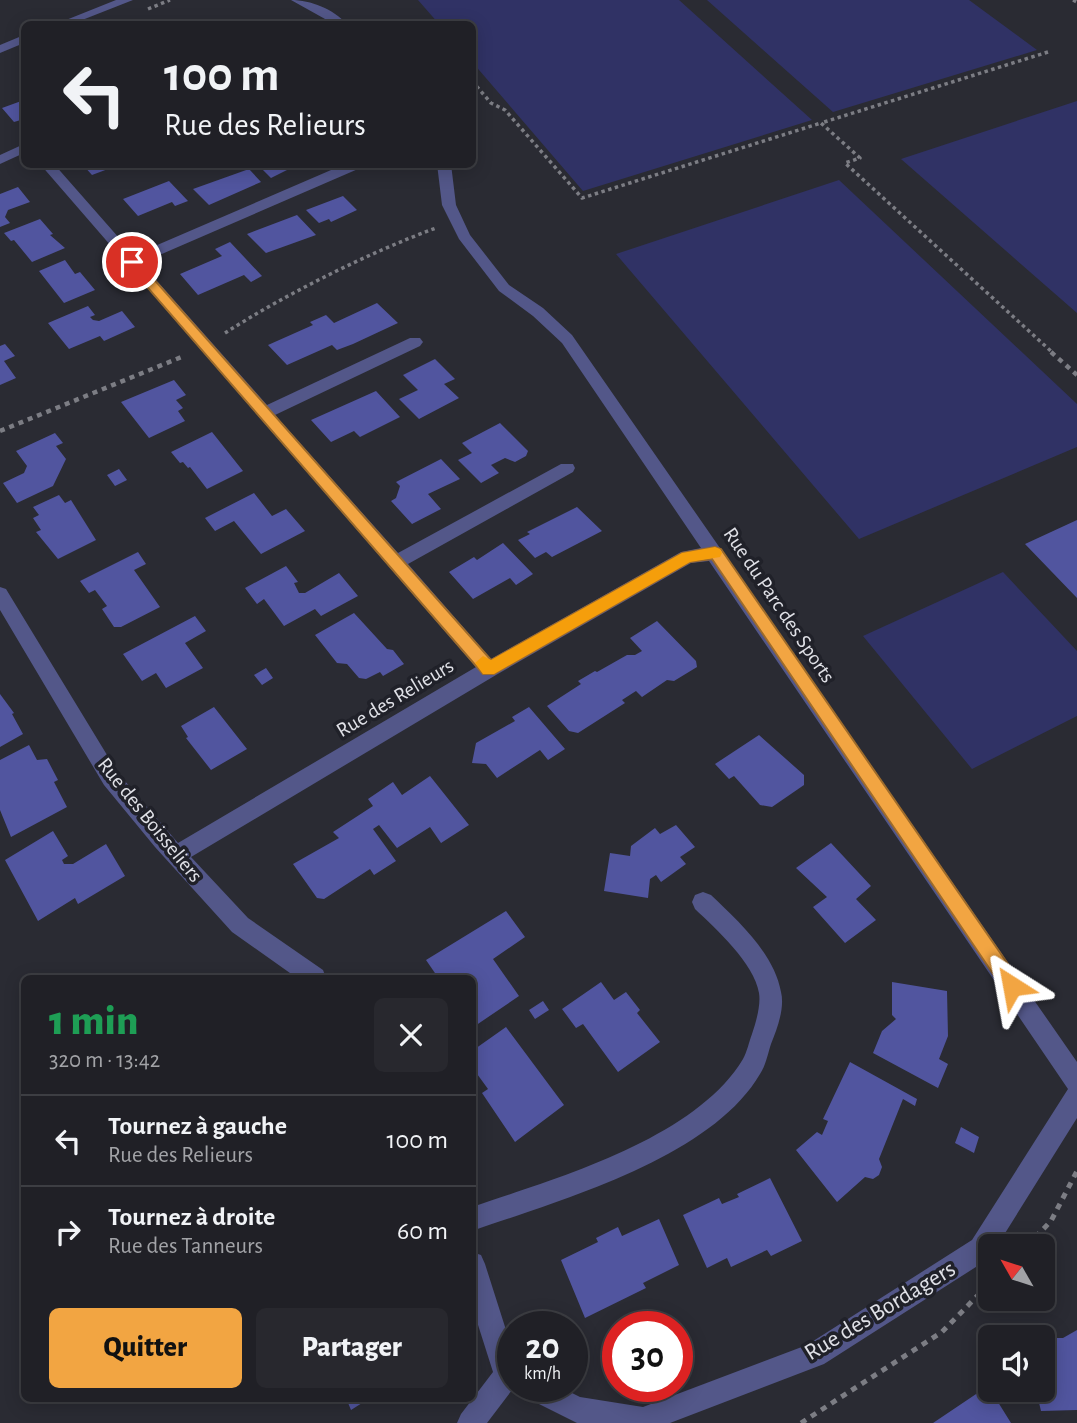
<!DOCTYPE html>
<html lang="fr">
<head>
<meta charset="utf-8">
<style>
  :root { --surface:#202026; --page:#28282e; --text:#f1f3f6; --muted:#a2a3a7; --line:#3d3e43; --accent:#f2a542 }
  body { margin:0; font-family:"Alegreya Sans",sans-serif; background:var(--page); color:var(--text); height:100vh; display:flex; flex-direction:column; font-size:26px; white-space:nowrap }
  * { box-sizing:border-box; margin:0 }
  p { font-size:23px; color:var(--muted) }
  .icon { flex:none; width:38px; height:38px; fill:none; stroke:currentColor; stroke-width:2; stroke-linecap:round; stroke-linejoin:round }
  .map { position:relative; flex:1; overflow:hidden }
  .details { position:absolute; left:21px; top:975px; width:455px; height:427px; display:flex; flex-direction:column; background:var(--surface); border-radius:10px; box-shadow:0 4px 18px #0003,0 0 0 2px var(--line) }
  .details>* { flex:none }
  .banner { position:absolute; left:21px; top:21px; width:455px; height:147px; border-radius:10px; box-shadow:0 4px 18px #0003,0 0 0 2px var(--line); background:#202026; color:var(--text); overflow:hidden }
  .needle { width:46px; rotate:309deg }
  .tools { position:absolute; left:978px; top:1234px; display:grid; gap:14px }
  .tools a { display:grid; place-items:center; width:77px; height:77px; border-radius:10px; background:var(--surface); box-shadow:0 4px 18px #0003,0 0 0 2px var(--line); font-size:35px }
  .speed { position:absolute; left:497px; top:1311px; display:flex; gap:14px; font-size:35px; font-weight:700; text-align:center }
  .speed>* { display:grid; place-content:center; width:91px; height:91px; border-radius:50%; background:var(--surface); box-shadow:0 4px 18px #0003,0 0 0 2px var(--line); line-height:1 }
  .speed small { font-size:18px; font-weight:400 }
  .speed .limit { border:10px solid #d22; background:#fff; color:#111 }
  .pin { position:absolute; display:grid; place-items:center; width:60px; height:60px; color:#fff; margin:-30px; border:4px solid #fff; border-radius:50%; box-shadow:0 2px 7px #0007 }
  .me { position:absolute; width:77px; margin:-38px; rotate:326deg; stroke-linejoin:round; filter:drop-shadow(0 0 5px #0008) }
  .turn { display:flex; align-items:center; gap:24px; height:147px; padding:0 28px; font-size:32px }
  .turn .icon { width:91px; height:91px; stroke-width:2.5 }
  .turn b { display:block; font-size:49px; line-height:60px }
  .round { display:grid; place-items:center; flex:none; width:74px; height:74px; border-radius:10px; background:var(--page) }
  .summary { display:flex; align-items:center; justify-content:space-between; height:119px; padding:0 28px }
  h1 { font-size:42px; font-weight:800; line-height:52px; color:#1e9e55 }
  .action { display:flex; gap:14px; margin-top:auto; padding:14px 28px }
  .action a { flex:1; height:80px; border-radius:10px; background:var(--accent); color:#111; font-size:28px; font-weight:800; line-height:80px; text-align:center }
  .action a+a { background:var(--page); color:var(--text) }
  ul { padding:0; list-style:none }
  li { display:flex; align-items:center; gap:21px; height:91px; padding:0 28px; border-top:2px solid var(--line) }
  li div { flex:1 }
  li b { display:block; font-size:26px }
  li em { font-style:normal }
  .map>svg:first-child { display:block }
  .green { fill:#303265 }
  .building { fill:#51559f }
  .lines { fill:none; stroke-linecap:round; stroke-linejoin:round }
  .path-far2 { stroke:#7c7d84; stroke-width:3.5; stroke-dasharray:3.5 3.5; stroke-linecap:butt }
  .path-far1 { stroke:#7c7d84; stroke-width:4.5; stroke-dasharray:5 5; stroke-linecap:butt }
  .path { stroke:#7c7d84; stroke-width:5; stroke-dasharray:6 6; stroke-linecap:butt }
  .minor { fill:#535789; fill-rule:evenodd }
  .route { fill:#f2a542; stroke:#9d6b2b; stroke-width:2 }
  .slow { fill:#f59e0b }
  .labels { text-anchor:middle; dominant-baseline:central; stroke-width:7; stroke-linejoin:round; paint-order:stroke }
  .street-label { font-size:21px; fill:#e0e1e7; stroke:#202129 }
  .near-street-label { font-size:24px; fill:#e0e1e7; stroke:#202129 }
</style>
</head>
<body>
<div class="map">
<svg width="1077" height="1423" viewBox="0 0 1077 1423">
  <rect width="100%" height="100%" fill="#2a2b33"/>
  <path class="green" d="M418,0H679L812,120L583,191L473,63L472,24H439Z
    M707,0H969L1037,50L833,112Z
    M1077,101V313L901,159Z
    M839,180L1077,404V447L859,539L616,254Z
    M1003,572L1077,651V716L972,769L863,636Z"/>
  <path class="building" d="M24,100V119L14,122L2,108Z
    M82,164H104L108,169L92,175Z
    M257,164H297V165L271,178Z
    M249,169L261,182L209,205L193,189Z
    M169,181L188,201L175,206L172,202L138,216L123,199Z
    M18,187L30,202L8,210L5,217L10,223L0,227V194Z
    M343,196L357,210L331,222L329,219L319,223L306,210Z
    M297,215L316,235L266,253L247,234Z
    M40,219L53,234L50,235L65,248L32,262L14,240L11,241L4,233Z
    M230,242L262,276L251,282L244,275L198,295L180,274L222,256L215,249Z
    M65,260L75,274L80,272L95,290L64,303L39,271Z
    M377,303L398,323L353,344L337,350L332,345L287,365L268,345L313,325L310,322L326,315L334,323Z
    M88,306L95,315L90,317L93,320L99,321L122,311L135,327L104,341L100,336L69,349L48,323Z
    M5,344L15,356L4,361L16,378L0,385V346Z
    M435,359L455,379L444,384L459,398L419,419L399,399L418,390L403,375Z
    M174,380L186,395L176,400L183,408L178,411L185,421L149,438L121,402Z
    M376,391L400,417L360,437L354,431L331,442L311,420Z
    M500,423L528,451L526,456L515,462L505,458L491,465L499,473L481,483L458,460L472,453L462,443Z
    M212,432L243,471L207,489L190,467L188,468L183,462L180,463L171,452Z
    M55,433L63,443L56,446L66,459L53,486L17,503L3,483L24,473L27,466L16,451Z
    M441,459L460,479L428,494L441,509L412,524L391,501L396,498L400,486L396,482Z
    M119,469L127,480L115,486L107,475Z
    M254,493L272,516L286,509L305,531L261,554L234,521L215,531L205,518Z
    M59,495L65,503L71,500L96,540L58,559L36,532L41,530L33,518L39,515L33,507Z
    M577,507L602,531L552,557L546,552L535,558L518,540L530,534L527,532Z
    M1077,520V598L1025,544Z
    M503,543L533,574L516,585L510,578L473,599L449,572L474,557L477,560Z
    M138,552L146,564L134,570L160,607L121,627H114L102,609L107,606L95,590L89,593L80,581Z
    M286,566L298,582L294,583L299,593H305L339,573L358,596L321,616L315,609L284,626L264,599L257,604L245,588Z
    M354,613L387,649L393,650L404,664L383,676L380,672L366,679L359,678L347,664L337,663L315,635Z
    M195,616L206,631L185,643L203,668L166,688L156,673L142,681L123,654Z
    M657,621L696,661L697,667L674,681L667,680L642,697L636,691L622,700L625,703L578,733L569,731L547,706L581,684L578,681L595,671L597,672L627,655H635L642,651L630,638Z
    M266,668L273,678L262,685L254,675Z
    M0,694L14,713L12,714L23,734L0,747Z
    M214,707L247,749L211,770L186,738L188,737L181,726Z
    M529,707L565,749L548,760L540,750L497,778L486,764L472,763L476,743L515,721L512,717Z
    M759,735L804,775V785L772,807L760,805L734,776L729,779L715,764Z
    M29,745L37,760L47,759L58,780L54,782L67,807L11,837L0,810V760Z
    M430,776L469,825L441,843L430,827L397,848L379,825L373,829L396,861L374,875L370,869L324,899L317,898L293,864L339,838L333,832L373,806L368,799L393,782L402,795Z
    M676,825L695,847L680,857L686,864L661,882L656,875L650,879L648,898L604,891L610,853L630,856L631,846L655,828L660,834Z
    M53,831L68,856L62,860L64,864H73L106,844L125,876L78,904L75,898L38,921L5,860Z
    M831,843L871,886L856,899L876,920L845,943L813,907L827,897L796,868Z
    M506,911L525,937L493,959L519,996L472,1028V978H434L437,976L426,960Z
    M601,982L614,1000L626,992L640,1010L637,1013L660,1042L618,1072L583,1024L576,1028L562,1009Z
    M892,982L947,991L948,1036L939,1059L948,1064L938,1088L873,1053L882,1031L896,1019L892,1015Z
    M543,1001L549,1010L535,1019L529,1010Z
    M506,1027L564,1105L515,1142L482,1093L488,1089L472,1067V1051Z
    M850,1062L917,1099L915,1106L903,1099L879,1159L882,1167L879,1175L873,1179L865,1177L837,1202L796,1150L817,1132L822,1135L828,1121L823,1119Z
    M961,1127L979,1137L974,1153L955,1143Z
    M770,1178L802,1241L771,1256L767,1250L731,1267L727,1258L707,1268L683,1215L719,1198L722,1204L739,1197L737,1194Z
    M659,1219L679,1265L643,1283L646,1288L585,1318L561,1260L598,1242L596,1238L618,1227L622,1236Z
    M1077,1330V1410L1041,1411L1036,1390H1043V1337H1015L1014,1333L1042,1332L1046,1338H1063Z
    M988,1386L1011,1423H933Z
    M346,1398H370L351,1410Z"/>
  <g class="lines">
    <path class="path-far2" d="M1073,0L1077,2
      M148,9L170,0
      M1048,52L821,123L860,158L845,163L1053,353
      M472,81L491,103L505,110L582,198L821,123
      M225,333C286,294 368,253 436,228"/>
    <path class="path-far1" d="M1051,352L1077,375
      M0,431L184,356"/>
    <path class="path" d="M1027,1246L1051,1221L1077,1171
      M801,1423L942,1332L990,1283"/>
    <path class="minor" d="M116,0H133L72,24H56Z
      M291,0C311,0 333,9 347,24H334Z
      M24,35V43L0,53V45Z
      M24,144V153L0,164V155Z
      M40,164H54L134,255L345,164H359L358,169L141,263L267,405L410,338H420L423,342L420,346L275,415L398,553L561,464H573L575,468L573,472L408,564L491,659L681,552L701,548L562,343L533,316L499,291L459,239L442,205L437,164H451L456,205L470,235L509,285L543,308L572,335L1077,1062V1118L997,1246H990V1258L824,1364L670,1423H577L521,1395L518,1388L512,1390L487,1423H457L461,1414L493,1372L472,1306V1252L481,1255L485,1264L513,1352V1386H558L580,1397L643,1407L807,1345L972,1240L1068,1089L709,561L691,563L496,675L191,857L248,918L323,970L326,978H297L232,932L155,847L104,785L0,610V587L6,589L118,773L178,843L476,667Z
      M703,892L711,895C738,921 774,953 781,992C785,1008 777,1029 771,1044C768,1053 766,1065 760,1074C711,1158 561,1200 472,1231V1207C557,1178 695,1139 743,1059C747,1052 749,1042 752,1034C756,1022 761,1005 759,993C754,963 716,929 695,909L692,902L695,895Z"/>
  </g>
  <path class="route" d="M132,258L136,259L491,660L682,553L715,547L721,549L1019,980L1022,986L1019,993L1012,995L1006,993L712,559L690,562L494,674H483L128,265L126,262Z"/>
  <path class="slow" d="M715,547L720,549L722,553L720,557L690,562L494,674H483L475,663L483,656L491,660L682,553Z"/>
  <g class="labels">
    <g class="street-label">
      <text transform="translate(779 605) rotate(56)">Rue du Parc des Sports</text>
      <text transform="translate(395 698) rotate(-31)">Rue des Relieurs</text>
      <text transform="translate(150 820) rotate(51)">Rue des Boisseliers</text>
    </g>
    <g class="near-street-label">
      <text transform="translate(880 1311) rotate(-31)">Rue des Bordagers</text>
    </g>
  </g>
</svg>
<div class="tools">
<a><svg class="needle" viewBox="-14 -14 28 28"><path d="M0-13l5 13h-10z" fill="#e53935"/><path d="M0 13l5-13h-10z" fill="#a2a3a7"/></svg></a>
<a><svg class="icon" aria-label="sound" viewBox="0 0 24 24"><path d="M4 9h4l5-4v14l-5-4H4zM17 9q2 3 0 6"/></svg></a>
</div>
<div class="speed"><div>20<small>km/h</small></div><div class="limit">30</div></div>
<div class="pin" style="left:132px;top:262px;background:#d93025"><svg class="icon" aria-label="arrive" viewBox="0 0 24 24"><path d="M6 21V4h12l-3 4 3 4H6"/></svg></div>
<svg class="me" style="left:1012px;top:986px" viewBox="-20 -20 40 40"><path d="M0-17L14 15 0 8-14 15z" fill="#f2a542" stroke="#fff" stroke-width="4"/></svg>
<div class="banner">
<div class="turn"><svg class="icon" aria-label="left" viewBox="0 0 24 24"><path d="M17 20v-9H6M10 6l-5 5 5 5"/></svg><div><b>100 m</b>Rue des Relieurs</div></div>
</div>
<section class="details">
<div class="summary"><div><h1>1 min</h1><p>320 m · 13:42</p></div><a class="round"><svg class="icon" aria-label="close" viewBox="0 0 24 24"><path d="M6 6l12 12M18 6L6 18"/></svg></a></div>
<ul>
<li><svg class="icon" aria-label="left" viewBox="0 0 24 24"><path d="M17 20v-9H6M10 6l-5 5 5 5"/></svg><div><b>Tournez à gauche</b><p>Rue des Relieurs</p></div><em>100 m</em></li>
<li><svg class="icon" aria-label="right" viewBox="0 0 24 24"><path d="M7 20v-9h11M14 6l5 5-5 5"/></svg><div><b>Tournez à droite</b><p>Rue des Tanneurs</p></div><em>60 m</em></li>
</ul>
<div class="action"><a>Quitter</a><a>Partager</a></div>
</section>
</div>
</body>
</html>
